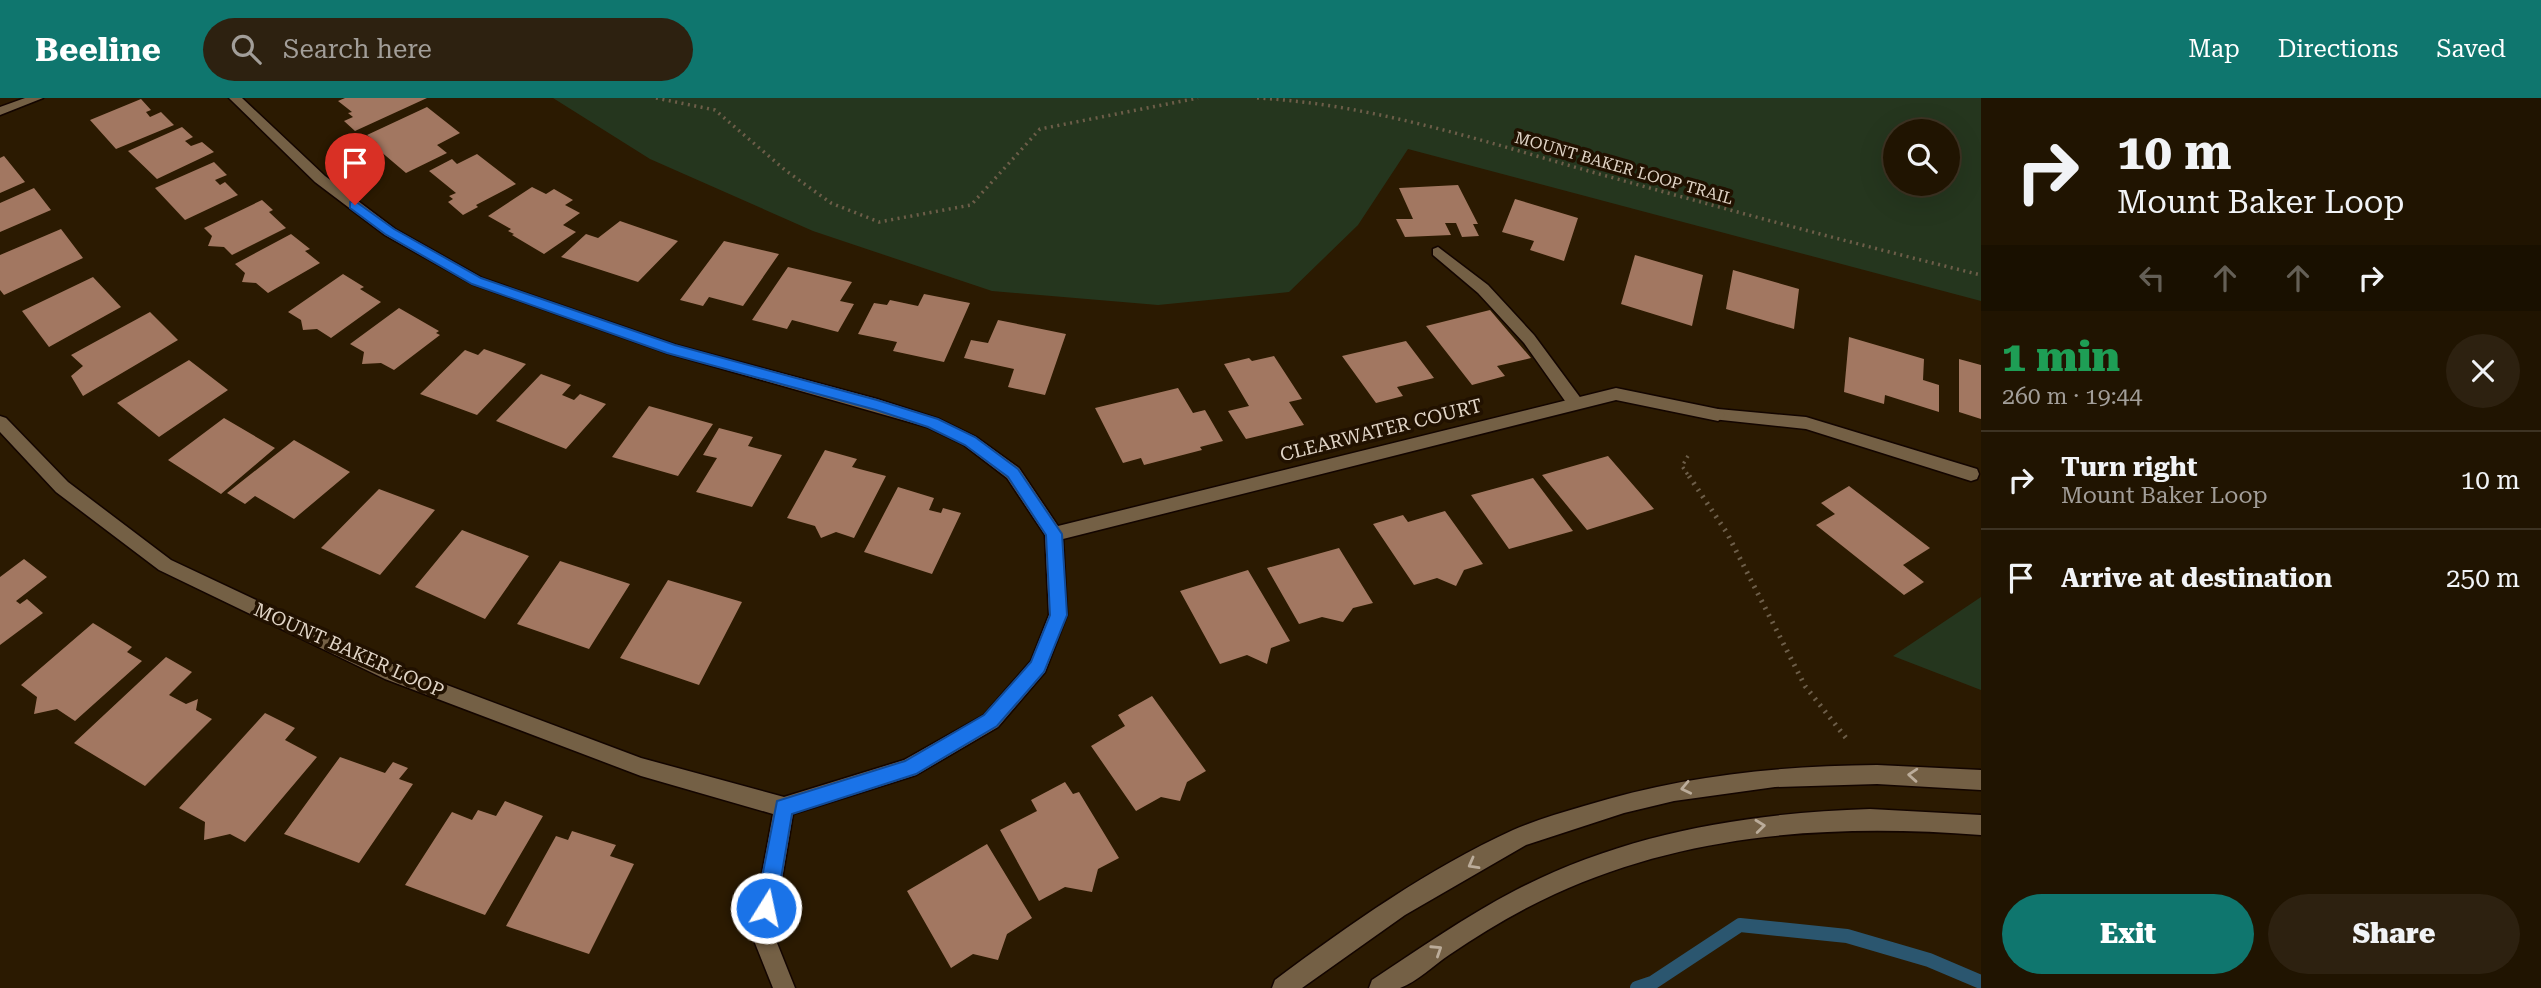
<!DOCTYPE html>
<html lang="en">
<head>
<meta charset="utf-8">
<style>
  :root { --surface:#201401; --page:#2d2110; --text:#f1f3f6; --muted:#a29e99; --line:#3d3323; --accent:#0f766e }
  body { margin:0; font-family:"Roboto Serif",serif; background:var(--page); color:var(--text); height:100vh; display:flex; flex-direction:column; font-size:26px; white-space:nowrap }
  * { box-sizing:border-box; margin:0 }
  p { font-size:23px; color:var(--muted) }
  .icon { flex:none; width:38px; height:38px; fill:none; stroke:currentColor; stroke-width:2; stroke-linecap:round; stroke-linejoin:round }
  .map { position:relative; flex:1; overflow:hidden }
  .side { display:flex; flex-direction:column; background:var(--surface); width:560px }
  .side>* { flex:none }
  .hud { background:#201401; color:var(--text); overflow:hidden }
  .buttons { position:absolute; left:1883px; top:21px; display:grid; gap:14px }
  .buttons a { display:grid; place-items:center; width:77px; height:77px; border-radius:50%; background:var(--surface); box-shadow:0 7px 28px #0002,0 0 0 2px var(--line); font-size:35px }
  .pin { position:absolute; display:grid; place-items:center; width:60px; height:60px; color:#fff; margin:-72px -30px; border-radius:50% 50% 50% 0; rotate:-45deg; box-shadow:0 0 7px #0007 }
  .pin .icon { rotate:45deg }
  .me { position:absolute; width:77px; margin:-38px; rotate:10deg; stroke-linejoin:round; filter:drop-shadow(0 0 5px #0008) }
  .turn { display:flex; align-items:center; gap:24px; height:147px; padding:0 21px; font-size:32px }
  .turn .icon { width:91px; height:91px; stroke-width:2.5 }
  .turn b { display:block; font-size:49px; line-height:60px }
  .lanes { display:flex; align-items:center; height:66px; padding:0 21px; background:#0003; justify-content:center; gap:35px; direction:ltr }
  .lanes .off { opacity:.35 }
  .round { display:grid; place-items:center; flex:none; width:74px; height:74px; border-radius:37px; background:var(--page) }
  .overview { display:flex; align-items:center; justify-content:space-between; height:119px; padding:0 21px }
  h1 { font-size:42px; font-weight:800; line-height:52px; color:#1e9e55 }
  .action { display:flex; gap:14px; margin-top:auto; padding:14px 21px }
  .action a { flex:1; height:80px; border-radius:42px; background:var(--accent); color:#fff; font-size:28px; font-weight:800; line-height:80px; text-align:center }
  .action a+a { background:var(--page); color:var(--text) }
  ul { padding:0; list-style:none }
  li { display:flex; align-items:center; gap:21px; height:98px; padding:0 21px; border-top:2px solid var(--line) }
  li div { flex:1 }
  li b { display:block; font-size:26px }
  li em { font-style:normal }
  header { display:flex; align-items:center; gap:42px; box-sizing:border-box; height:98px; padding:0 35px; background:var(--accent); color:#fff }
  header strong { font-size:33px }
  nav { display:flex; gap:38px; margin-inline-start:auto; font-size:24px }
  .search { width:490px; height:63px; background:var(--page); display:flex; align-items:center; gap:18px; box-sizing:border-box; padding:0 24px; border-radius:38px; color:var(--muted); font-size:26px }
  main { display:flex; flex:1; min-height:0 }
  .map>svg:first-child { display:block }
  .green { fill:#25361e; fill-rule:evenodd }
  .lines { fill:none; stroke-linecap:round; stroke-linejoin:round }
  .stream { stroke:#2b566f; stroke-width:14 }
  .building { fill:#a27761 }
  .service-casing { stroke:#130500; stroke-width:3 }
  .minor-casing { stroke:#130500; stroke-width:3 }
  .tertiary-casing { stroke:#130500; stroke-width:3 }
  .path-far1 { stroke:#6d5e49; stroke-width:3.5; stroke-dasharray:2 4.5; stroke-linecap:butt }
  .path { stroke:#6d5e49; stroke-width:5; stroke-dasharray:2 6; stroke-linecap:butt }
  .service { fill:#746045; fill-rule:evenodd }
  .minor { fill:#746045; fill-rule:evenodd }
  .tertiary { fill:#746045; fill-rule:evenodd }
  .oneway { stroke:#bbac9a }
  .route { fill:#1a73e8; stroke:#114b97; stroke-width:2 }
  .labels { text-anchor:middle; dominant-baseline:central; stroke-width:7; stroke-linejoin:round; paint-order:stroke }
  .far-street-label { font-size:16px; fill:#e1d5c7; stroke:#211100 }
  .street-label { font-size:19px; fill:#e1d5c7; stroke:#211100 }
</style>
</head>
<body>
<header>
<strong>Beeline</strong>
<div class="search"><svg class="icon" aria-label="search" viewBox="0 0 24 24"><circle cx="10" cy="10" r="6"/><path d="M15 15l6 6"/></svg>Search here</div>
<nav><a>Map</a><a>Directions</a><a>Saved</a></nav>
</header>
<main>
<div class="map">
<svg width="1981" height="890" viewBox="0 0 1981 890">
  <rect width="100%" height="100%" fill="#2b1a01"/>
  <path class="green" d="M553,0H1981V203L1408,51L1358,127L1289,194L1158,207L992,193L813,133L650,61ZM1948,33V86H1895V33Z
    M1981,499V592L1893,558Z"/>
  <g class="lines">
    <path class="stream" d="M1637,890L1652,885L1740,827L1847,838L1929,862L1981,884"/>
  </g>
  <path class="building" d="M345,0H427L355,33L344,23L353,19L348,15L352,14L338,3Z
    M141,1L151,12L146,14L150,19L161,14L174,27L116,51L90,22Z
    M427,9L460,35L437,47L447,55L406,75L373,47L377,45L367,37Z
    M182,29L193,39L185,43L191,48L202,44L214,54L157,81L128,53Z
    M477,56L516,86L476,107L478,109L463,117L448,104L453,101L449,98L456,95L429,73L452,61L457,66Z
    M4,58L25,84L0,95V60Z
    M214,64L227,77L215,82L220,87L225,84L238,97L185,122L155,90Z
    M1458,87L1478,126H1473L1479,138L1462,139L1456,125H1445L1451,137L1405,139L1396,121H1413L1399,90Z
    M532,89L546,96L554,91L573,102L565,107L580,115L563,127L576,134L544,156L512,137L514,136L508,133L511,131L488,118Z
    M34,90L51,112L0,134V105Z
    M1515,101L1578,120L1564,163L1530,152L1534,143L1502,134Z
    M262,102L273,112L269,114L286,130L232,157L224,149L208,148L212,138L204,130Z
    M620,123L678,143L638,184L561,159L586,136L598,140Z
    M61,131L83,160L4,197L0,192V157Z
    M291,136L310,151L305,153L320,165L268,195L256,185L242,184L245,175L235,166Z
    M724,143L779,156L743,208L709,199L703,208L680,202Z
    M1635,157L1703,177L1692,228L1621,206Z
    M788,169L852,184L840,203L854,206L838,234L792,222L787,231L752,222Z
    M1733,172L1799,191L1794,231L1726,211Z
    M343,176L364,189L360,191L381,204L331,240L317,231L303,232L301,222L288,214Z
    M93,179L121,209L49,249L22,213Z
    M924,196L970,205L944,264L893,253L897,244L858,236L874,205L887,207L890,202L918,208Z
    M399,210L439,233L436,235L440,237L394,272L381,265L362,266L364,254L350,246Z
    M1490,212L1531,260L1497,268L1505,278L1472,287L1426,228Z
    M150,214L178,242L83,298L71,278L83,268L71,257Z
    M998,222L1066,236L1045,297L1008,289L1014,271L964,260L971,242L988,245Z
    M1849,239L1924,261L1923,282L1939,287V314L1885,297L1884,306L1844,294Z
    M1406,243L1434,280L1397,289L1403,298L1376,305L1342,258Z
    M484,251L526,266L477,317L420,296L465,252L478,257Z
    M1274,258L1302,301L1289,304L1304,327L1246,341L1228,313L1249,308L1224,266L1249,260L1252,263Z
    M1959,261L1981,267V321L1959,314Z
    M189,262L228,292L159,339L117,305Z
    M541,276L571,287L562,297L574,302L580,296L606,306L566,351L496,323Z
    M1178,290L1193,315L1205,312L1223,343L1200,349L1202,352L1144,367L1141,360L1123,365L1095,310Z
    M649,308L713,326L678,378L612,359Z
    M224,320L275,350L221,396L168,362Z
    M719,330L753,339L748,348L782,357L752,409L696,394L717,360L703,357Z
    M294,342L350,374L294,421L255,398L245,406L227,395Z
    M825,352L857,361L852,369L886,378L854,440L836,434L821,440L815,428L787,420Z
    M1608,358L1654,411L1587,432L1542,377Z
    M1533,380L1573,433L1509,451L1471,397Z
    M1849,388L1930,450L1903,467L1924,484L1904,497L1816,427L1835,416L1821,405Z
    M898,389L934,400L929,412L941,415L943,410L961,415L932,476L864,454Z
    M379,391L435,412L380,477L321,450Z
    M1445,413L1483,466L1464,472L1456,488L1437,480L1414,487L1373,426L1403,417L1408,424Z
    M462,432L529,458L485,521L415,489Z
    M1339,450L1373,505L1353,510L1343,524L1322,519L1299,526L1267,470Z
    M24,461L47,479L16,503L20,506L27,501L43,515L0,547V479Z
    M560,463L630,486L589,551L517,526Z
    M1248,472L1290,543L1271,550L1267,566L1247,557L1220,566L1180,493Z
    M668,482L742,504L699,587L620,560Z
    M93,525L132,549L127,554L142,563L75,623L57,611L34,616L37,599L21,587Z
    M166,559L192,574L169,597L186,606L198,601L196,612L212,621L145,688L74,645Z
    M1152,598L1206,673L1187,684L1180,703L1161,699L1136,713L1091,648L1125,628L1118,617Z
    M265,615L295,630L285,642L317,659L245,744L230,736L204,742L205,724L179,710Z
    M340,659L385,675L393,664L408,670L399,681L413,686L359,765L284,736Z
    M1065,684L1073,696L1079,694L1119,760L1098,771L1092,794L1065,789L1039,803L1000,732L1037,713L1031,702Z
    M505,703L543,718L485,817L405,787L452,714L472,722L478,712L496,718Z
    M572,733L616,747L610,758L634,766L589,856L506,828L556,738L568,742Z
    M987,746L1032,820L1007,836L998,862L973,856L951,870L907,793Z"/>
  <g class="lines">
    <g class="service-casing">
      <path id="service" d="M1438,149L1488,187L1534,237L1582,302L1584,306L1582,310H1570L1524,245L1478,195L1433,157V151Z
        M1718,311L1806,319L1977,371L1979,376L1977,381L1971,383L1806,331L1712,321L1710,317L1712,313Z"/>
    </g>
    <g class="minor-casing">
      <path id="minor" d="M25,0H43L0,17V9Z
        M229,0H242L325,78L395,131L482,180L676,247L877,301L939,321L976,339L1019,370L1058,428L1616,290L1718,311L1726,317L1718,323L1616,302L1063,441L1067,517L1045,574L998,629L916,677L793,716L773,835L795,890H773L751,835L773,716L641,678L385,581L159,472L56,394L0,334V318L6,320L68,384L171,462L399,569L641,660L784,699L904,662L984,617L1031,563L1049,517L1045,437L1007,380L964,347L927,329L667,255L472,186L385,137L315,84Z"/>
    </g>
    <g class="tertiary-casing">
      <path id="tertiary" d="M1877,667L1981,672V692L1877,686L1775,689L1674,703L1624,715L1526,747L1405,817L1302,890H1272L1275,882C1350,826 1428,771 1513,732C1536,722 1560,715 1584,708C1680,678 1776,668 1877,667Z
        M1870,711L1981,717V737C1835,726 1690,734 1555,796C1518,813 1483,834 1449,857C1434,867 1417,884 1400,890C1392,890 1378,890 1369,890L1372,882C1419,851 1466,818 1516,792C1626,735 1747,715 1870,711Z"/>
    </g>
    <path class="path-far1" d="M656,0L715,12L785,72L831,105L879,124L971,107L1040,31L1198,0
      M1257,0C1371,6 1483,43 1592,74C1721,110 1851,145 1981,177
      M1688,358L1682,368L1690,380"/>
    <path class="path" d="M1689,378L1727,435L1805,588L1846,640"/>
    <use href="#service" class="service"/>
    <use href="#minor" class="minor"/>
    <use href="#tertiary" class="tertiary"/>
  </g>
  <defs><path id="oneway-chevron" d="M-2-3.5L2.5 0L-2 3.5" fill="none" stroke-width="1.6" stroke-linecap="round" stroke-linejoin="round" transform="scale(1.75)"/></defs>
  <g class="oneway">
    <use href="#oneway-chevron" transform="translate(1913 677) rotate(-176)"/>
    <use href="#oneway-chevron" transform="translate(1686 690) rotate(168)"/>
    <use href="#oneway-chevron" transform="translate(1760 728) rotate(-6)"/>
    <use href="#oneway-chevron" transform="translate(1473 766) rotate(151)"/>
    <use href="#oneway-chevron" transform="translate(1437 852) rotate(-33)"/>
  </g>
  <path class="route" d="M355,103L394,131L481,180L675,247L877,302L938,321L975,339L1018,371L1062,436L1067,517L1044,574L997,628L916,676L792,716L776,810L773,817L766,820L759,817L756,810L777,703L905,663L984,617L1031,564L1050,517L1046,437L1008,379L965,347L928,329L876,312L667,255L472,186L385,136L350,110V104Z"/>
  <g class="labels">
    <g class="far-street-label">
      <text transform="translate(1624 70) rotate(16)">MOUNT BAKER LOOP TRAIL</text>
    </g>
    <g class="street-label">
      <text transform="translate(1381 332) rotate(-14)">CLEARWATER COURT</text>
      <text transform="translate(349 552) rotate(24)">MOUNT BAKER LOOP</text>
    </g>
  </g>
</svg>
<div class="buttons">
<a><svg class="icon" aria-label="search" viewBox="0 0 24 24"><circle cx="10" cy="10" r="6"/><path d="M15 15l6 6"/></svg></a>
</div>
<div class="pin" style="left:355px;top:107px;background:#d93025"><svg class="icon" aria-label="arrive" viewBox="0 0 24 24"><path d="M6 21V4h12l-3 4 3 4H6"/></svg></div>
<svg class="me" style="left:766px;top:810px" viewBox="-20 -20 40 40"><circle r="17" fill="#1a73e8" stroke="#fff" stroke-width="3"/><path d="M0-11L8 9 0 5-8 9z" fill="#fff"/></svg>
</div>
<section class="side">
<div class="hud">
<div class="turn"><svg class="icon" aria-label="right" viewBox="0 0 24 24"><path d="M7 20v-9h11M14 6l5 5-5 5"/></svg><div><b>10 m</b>Mount Baker Loop</div></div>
<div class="lanes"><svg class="icon off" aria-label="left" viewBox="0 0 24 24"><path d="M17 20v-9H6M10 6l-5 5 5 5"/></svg><svg class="icon off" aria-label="ahead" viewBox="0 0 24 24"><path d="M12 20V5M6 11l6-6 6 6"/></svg><svg class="icon off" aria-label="ahead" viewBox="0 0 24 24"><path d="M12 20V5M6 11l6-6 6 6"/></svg><svg class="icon" aria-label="right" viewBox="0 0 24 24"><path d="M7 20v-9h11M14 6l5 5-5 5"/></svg></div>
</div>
<div class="overview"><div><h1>1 min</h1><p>260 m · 19:44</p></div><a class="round"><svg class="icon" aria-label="close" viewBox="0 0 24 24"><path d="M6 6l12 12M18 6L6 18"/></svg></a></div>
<ul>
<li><svg class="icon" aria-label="right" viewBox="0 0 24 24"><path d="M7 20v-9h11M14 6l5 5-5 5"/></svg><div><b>Turn right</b><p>Mount Baker Loop</p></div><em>10 m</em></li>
<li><svg class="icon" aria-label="arrive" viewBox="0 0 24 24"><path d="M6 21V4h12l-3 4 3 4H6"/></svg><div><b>Arrive at destination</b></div><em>250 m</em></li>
</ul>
<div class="action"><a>Exit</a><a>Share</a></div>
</section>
</main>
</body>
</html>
